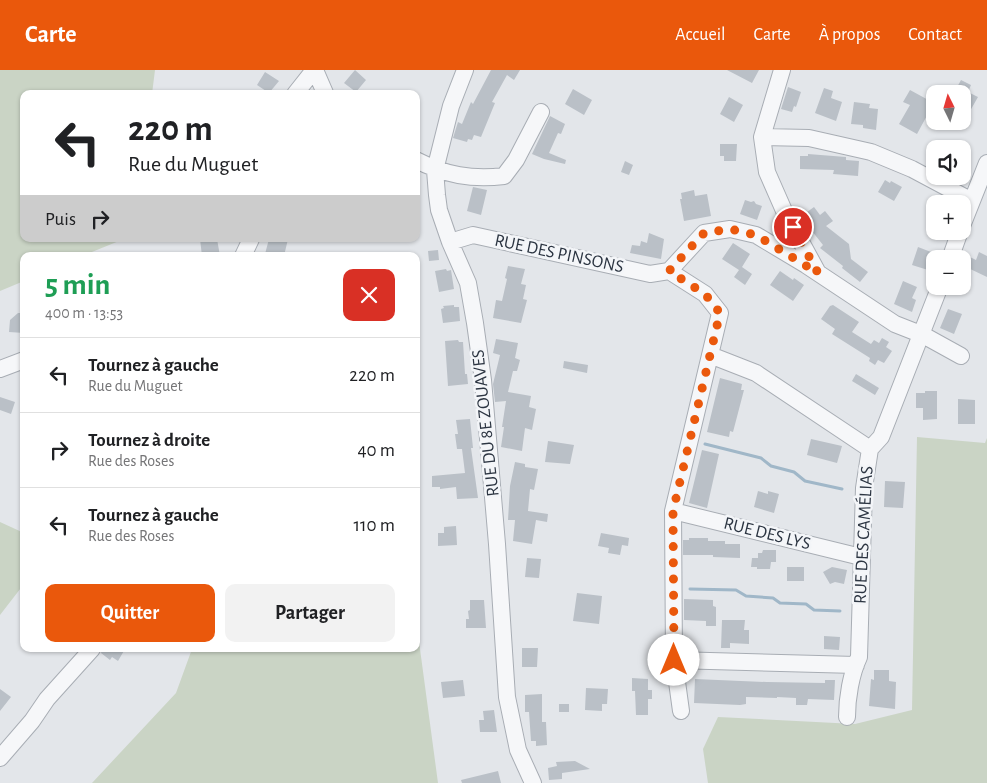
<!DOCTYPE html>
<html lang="fr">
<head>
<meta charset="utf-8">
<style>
  :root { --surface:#fff; --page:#f2f2f2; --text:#202124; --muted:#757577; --line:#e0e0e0; --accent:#ea580c }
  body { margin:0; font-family:"Alegreya Sans",sans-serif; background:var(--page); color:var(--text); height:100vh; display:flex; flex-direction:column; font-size:19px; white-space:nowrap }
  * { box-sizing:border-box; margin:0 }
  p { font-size:16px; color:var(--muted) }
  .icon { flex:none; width:28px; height:28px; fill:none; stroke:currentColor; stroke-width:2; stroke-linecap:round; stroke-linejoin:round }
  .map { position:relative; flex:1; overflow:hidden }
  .panel { position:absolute; left:20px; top:182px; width:400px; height:400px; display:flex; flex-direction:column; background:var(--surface); border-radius:10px; box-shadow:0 1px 4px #0004 }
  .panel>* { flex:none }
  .top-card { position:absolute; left:20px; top:20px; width:400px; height:152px; border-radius:10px; box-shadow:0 1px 4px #0004; background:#fff; color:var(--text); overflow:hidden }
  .needle { width:32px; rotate:355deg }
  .buttons { position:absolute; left:926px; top:15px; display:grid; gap:10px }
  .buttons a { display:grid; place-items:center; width:45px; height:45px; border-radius:10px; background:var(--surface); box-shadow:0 1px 4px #0004; font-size:25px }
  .pin { position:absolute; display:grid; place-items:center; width:42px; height:42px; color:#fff; margin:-21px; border:2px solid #fff; border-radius:50%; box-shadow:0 1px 5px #0007 }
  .me { position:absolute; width:55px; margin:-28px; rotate:0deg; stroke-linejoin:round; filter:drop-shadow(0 0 4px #0008) }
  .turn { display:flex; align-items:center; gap:18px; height:105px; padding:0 25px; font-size:22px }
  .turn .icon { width:65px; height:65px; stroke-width:2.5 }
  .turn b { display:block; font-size:35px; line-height:42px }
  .then { display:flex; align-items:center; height:48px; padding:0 25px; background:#0003; gap:10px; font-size:19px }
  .round { display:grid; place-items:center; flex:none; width:52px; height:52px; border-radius:10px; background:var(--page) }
  .overview { display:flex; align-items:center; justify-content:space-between; height:85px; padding:0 25px }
  h1 { font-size:30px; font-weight:700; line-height:38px; color:#1e9e55 }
  .action { display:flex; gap:10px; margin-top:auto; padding:10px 25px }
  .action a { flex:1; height:58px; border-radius:10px; background:var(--accent); color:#fff; font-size:20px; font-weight:700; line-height:58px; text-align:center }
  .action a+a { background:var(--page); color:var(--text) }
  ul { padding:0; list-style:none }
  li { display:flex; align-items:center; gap:15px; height:75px; padding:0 25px; border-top:1px solid var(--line) }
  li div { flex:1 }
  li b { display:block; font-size:19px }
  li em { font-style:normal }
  header { display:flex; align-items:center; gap:30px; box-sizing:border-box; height:70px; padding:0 25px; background:var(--accent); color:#fff }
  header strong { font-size:24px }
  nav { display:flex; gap:28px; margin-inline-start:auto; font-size:18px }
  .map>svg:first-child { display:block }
  .grass { fill:#cad4c5 }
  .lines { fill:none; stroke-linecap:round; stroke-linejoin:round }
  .stream { stroke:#a0b7c8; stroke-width:3 }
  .building { fill:#bac0c7 }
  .minor-casing { stroke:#a8adb4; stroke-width:18 }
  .minor { stroke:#f6f7f9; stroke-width:16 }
  .route { stroke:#ea580c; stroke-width:9; stroke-dasharray:0 16.2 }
  .labels { text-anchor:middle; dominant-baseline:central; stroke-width:5; stroke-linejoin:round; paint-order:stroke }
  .street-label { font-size:18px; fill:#2c3542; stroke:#f3f5f8 }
</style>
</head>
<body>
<header>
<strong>Carte</strong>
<nav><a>Accueil</a><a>Carte</a><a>À propos</a><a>Contact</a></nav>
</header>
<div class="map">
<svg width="987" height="713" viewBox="0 0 987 713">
  <rect width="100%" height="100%" fill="#e3e6ea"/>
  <path class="grass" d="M0,0H155L152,24H24V169H124L82,186H24V211L0,221Z
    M917,367L985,373L987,368V713H708L703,679L718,647L855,654L912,640Z
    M0,452L24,463V514L0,545Z
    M416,526L420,579L438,713H92L176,623L192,579H416Z"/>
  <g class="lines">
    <path class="stream" d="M705,374L761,388L771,396L794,402L805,411L842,419
      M690,519L736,520L746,526L773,528L780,533L806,534L814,540L840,541"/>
  </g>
  <path class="building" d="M355,0L366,10L356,22L344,13Z
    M491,0H520L514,10L507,5L492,32L495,33L481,67L474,65L472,70L468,69L467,72L453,68L458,52L462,54L471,32L473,34Z
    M727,0H759L752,13Z
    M265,2L279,11L269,23L257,15Z
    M961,10L971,15L968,22L978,27L962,55V24L955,21Z
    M788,17L801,22L796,37L794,36L792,42L781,39Z
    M824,18L833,21L831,28L842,32L836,51L815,43Z
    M573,19L592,30L584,45L565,34Z
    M910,20L932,32L928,39L930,40L917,64L899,54L910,35L903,32Z
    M729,27L743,35L734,52L720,44Z
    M854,32L870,34L869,38L878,39L876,60L863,58V55L851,54Z
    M550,46L565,54L561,64L558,63L549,83L566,90L565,94L544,89L532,84Z
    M720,74H737L736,91H724V86H720Z
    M808,84L846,87V90L859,91L858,106L833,104L834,100L800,99V86H808Z
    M625,91L633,95L629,105L621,102Z
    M885,110L890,113L891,111L902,117L894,131L878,122Z
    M473,117L487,120L481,145L467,141Z
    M694,120L695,126L707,124L711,146L684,151L680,129H682L681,123Z
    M745,130L751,132L754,131L756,134L762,136L757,150L740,144Z
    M814,137L820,145L825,141L833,151L826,156L849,174L851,189L868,202L860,212L842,198L843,196L820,178L823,175L808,156L810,154L803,145Z
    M649,163L664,169L661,189L630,183L632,175L640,176L641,171L647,173Z
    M200,169H217L220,186H202Z
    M269,169H288L284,186L265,184Z
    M733,173L750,184L742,197L752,204L745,215L734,207L739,200L722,189Z
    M918,177L931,182L928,189L931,190L928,200L912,195Z
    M438,180L439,190L429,191L428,181Z
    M979,182L987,186V207L966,197L970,187L976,190Z
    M508,196L525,199L521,214L526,215L523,229L527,230L521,253L493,248L496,230L502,231L507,209L505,208Z
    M446,199L447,201L451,200L454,219L439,222L435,201Z
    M780,201L793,210L794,208L804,215L793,231L770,215Z
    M903,211L917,217L912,228L916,230L912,242L894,234Z
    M454,235V237H459L460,251L443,253L441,239L444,238L443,236Z
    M833,235L859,252L852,262L871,274L874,270L879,273L882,268L889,272L886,277L892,281L884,293L878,290L875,295L869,291L870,288L832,264L835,259L821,249L830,236Z
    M948,239L962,244L954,264L940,258Z
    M18,243H24V263L9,262L10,250Z
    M496,269L518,273L515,288L520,290L517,301H513L508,322L531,326L529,337L536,339L532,360L525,358L522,381L501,377L504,357H502L506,331L495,332L493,314L500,285L493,283Z
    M458,270L459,272H463L465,304H467L468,314L448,316L445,271Z
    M564,291L588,295L587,303L563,298Z
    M856,304L879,318L875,325L852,311Z
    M720,308L742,314L741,320H744L733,362L730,361L729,367L707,362Z
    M925,321H937V349L923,350V338H916V323H925Z
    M0,327L15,332L11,344L0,340Z
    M958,329L975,330V354H958Z
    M470,349L473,378H471L478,428L457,429L456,417L440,419V417H432V406L465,403L462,379H457L455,364H458L456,350Z
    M811,369L842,376L837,393L807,385Z
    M548,371L574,375L570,394L545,392Z
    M702,380L719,384L707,438L689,433Z
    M515,392L525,394V397L538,399L534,420L530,419L528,441L548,444L547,452L536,450L532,474L513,471L515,450H508L510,416Z
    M885,411L905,412L903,438L884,437Z
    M758,421L768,424V421L779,424L774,443L754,437Z
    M456,456L457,475L438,476V463H444V457Z
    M601,463L629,468L628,476L622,475L620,485L608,483L609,478L598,476Z
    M689,468H708V471H725V474H740V488L713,487V485H683V470H689Z
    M763,480H776V492H771L770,499H757V497H751L752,488H758V483H762Z
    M527,488L541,489L539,508L525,507Z
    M787,497H804V511H787Z
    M832,497L847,500L844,514L835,512L830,514L823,502Z
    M577,523L602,526L599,554L573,551Z
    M684,529L713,530V536L716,537V556H706V551L684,550Z
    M470,530H484L486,558H466V549H469L468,541L470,540Z
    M722,550H745L744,560H749V574L730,573V578H721Z
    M824,566L840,567L839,580L824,579Z
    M522,578H538L537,597H522Z
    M102,579H125L118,591L112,587L110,590L101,583Z
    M874,600H889V611L896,612L895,639L869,636L871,609L874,610Z
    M632,608L648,609V620H652V629H648V645H636L635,621H632Z
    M695,609L767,612L825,613V610H835L834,630L808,629L807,635H796V628L777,627V628L746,627V634L740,635L694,633Z
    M463,610L465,626L443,628L441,612Z
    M586,618L608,619L607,634H602V641L585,640Z
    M0,619L11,627L0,641Z
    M542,624V652H546L547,675L536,676V671H531L529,642H525V625Z
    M559,634H569V642H559Z
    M494,640L497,662H480L479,650H484L483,641Z
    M575,691L590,699L562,703V709L549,710L548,698L557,696L556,692Z
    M498,701L501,713H462L461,710Z"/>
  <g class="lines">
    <g class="minor-casing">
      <path id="minor" d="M315,0L325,23
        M465,0L451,36L435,100L437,125L439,140L450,172L468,213L475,253L483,310L497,474L507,627L518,680L533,713
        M782,0L762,67L767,102L785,143
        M295,24L314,0
        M762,67L809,68L871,82L912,99L972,131
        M416,90C445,105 472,110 504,106L516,90L541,42
        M962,156L987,93
        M793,157L817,201
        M450,172L473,165L650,204L669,201
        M243,186L251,169
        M950,189L960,161
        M669,201L705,224L720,243L673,441L674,590L681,641
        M669,201L704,163L730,159L756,165L806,195L895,254L923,265L961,286
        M710,285L756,303L870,379
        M0,299L24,290
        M673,441L861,487
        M674,590L856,595
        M847,647C847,628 851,604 859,587L864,418L870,379L881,367L940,216
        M0,688L32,651L47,629L92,579"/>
    </g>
    <use href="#minor" class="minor"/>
  </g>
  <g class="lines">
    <path class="route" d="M674,590L673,441L720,243L705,224L669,201L704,163L730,159L756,165L818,203L793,157"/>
  </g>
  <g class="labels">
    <g class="street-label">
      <text transform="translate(559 184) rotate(12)">RUE DES PINSONS</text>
      <text transform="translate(486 353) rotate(-96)">RUE DU 8E ZOUAVES</text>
      <text transform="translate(767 464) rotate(14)">RUE DES LYS</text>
      <text transform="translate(864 465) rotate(-87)">RUE DES CAMÉLIAS</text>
    </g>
  </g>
</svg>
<div class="buttons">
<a><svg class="needle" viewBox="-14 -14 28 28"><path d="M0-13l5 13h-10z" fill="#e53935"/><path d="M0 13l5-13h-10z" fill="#757577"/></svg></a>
<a><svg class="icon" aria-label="sound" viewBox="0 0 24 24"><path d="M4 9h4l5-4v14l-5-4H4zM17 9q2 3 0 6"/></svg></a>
<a>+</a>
<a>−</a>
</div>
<div class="pin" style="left:793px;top:157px;background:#d93025"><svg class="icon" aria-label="arrive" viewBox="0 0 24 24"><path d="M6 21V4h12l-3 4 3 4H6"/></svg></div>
<svg class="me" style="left:674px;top:590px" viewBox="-20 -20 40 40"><circle r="19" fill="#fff"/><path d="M0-13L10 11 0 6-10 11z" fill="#ea580c"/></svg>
<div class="top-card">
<div class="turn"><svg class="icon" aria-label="left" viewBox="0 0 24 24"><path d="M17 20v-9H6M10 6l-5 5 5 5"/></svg><div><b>220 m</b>Rue du Muguet</div></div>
<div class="then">Puis<svg class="icon" aria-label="right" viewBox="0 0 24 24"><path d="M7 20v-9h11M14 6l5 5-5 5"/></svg></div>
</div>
<section class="panel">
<div class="overview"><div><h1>5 min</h1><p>400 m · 13:53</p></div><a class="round" style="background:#d93025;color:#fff"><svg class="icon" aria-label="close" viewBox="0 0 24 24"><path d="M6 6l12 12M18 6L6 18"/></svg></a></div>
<ul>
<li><svg class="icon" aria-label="left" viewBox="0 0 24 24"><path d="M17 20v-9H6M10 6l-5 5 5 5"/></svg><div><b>Tournez à gauche</b><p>Rue du Muguet</p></div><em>220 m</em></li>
<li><svg class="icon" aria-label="right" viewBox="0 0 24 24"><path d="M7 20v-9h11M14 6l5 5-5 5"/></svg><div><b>Tournez à droite</b><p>Rue des Roses</p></div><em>40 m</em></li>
<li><svg class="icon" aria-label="left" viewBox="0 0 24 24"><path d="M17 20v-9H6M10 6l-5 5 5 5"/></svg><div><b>Tournez à gauche</b><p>Rue des Roses</p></div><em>110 m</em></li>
</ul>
<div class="action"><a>Quitter</a><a>Partager</a></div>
</section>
</div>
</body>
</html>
